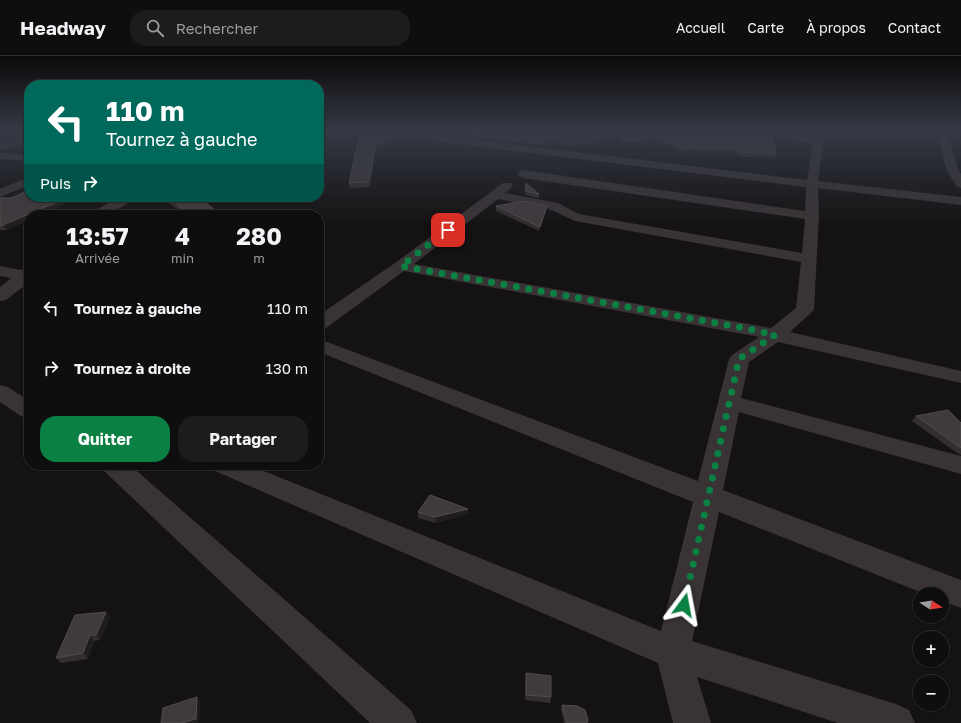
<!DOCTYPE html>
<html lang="fr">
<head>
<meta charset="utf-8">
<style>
  :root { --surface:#0f0e0e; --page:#1d1c1c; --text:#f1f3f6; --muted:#9b9c9e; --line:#2f2e2e; --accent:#0b8043 }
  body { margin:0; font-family:"Golos Text",sans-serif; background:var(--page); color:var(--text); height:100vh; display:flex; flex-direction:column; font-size:15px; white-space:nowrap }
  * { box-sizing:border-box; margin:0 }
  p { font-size:13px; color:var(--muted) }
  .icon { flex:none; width:22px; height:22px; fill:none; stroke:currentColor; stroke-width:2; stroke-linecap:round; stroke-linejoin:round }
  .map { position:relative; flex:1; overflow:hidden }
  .panel { position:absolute; left:24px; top:154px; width:300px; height:260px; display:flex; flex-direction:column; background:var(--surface); border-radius:16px; box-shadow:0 1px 3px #0004,0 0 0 1px var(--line) }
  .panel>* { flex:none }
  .banner { position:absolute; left:24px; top:24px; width:300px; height:122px; border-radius:16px; box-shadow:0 1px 3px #0004,0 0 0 1px var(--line); background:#00695c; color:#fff; overflow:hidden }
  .needle { width:26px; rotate:102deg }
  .tools { position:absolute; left:913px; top:531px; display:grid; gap:8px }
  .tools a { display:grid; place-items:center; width:36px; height:36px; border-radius:50%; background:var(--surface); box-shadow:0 1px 3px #0004,0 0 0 1px var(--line); font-size:20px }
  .pin { position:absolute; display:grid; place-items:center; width:34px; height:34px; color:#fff; margin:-17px; border-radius:8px; box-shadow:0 2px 6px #0006 }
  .me { position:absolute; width:44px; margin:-22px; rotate:13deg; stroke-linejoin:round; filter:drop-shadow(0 0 3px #0008) }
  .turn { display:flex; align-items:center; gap:14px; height:84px; padding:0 16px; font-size:18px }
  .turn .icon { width:52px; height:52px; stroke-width:2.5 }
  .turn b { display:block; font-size:28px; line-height:34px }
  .then { display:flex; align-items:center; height:38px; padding:0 16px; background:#0003; gap:8px; font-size:15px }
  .eta { display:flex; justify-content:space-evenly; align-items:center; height:68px; text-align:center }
  .eta b { font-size:24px; font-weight:700; line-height:28px }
  .action { display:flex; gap:8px; margin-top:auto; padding:8px 16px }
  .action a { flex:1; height:46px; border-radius:16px; background:var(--accent); color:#fff; font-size:16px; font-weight:700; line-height:46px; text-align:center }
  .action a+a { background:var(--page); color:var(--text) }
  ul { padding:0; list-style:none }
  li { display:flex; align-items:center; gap:12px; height:60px; padding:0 16px }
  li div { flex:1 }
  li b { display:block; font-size:15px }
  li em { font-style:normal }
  header { display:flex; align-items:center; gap:24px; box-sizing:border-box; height:56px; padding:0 20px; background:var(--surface); border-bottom:1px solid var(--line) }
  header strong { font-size:19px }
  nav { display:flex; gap:22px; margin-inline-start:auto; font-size:14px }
  .search { width:280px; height:36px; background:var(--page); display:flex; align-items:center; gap:10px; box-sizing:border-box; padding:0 14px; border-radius:16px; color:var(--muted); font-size:15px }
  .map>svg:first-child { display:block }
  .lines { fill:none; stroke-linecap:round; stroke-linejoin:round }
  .minor { fill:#393336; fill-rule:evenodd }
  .wall { fill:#322e30 }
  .shaded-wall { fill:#201d1e }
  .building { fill:#403a3d; stroke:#524b4f }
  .route { stroke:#0b8043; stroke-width:7; stroke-dasharray:0 12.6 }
</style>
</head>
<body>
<header>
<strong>Headway</strong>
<div class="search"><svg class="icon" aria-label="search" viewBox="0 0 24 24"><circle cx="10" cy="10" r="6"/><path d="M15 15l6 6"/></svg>Rechercher</div>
<nav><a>Accueil</a><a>Carte</a><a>À propos</a><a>Contact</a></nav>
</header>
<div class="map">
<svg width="961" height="667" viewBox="0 0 961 667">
  <rect width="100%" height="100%" fill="#141213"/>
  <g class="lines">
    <path class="minor" d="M371,75H403L807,124L813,87L727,78L722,75H758L814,81L815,75H825L818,125L961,141V149L818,132L819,160L814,254L790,276L961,315V327L778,286L749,306L741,342L961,400V418L739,356L723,434L961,524V552L942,545V538H925L719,456L692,585L896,648L909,654L915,667H838L697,621L711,667H673L658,607L215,415L211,409H249L661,575L693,446L319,296V283L698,425L729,303L732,299L759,281L404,215L326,272L319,274V259L395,207L503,127H511L513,130L505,137L558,147L579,158L802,197L805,163L523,122L519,120L517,118L519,116L523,114L805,155L806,131L376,78ZM498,143L549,153L575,165L801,206L796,252L771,272L414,208Z
      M937,75H947L958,113L961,118V132L957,131L946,113Z
      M29,79V85L0,95V89Z
      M0,97L29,99V105L0,103Z
      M29,121V129L0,141V133Z
      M120,141H135L134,144L107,159H90L92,156Z
      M0,210L21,214L29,211V226L6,244L0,245V231L11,222L0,220Z
      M0,329L8,331L29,345V362L21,360L0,346Z
      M100,409H130L411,654L417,667H370L104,415Z"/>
  </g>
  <path class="wall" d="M457,75L607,80L596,88L579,89L546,87L545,90L459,80L457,78Z
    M615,75H726L776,98L775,102L738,100L736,96L695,95L687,97L647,81V86L624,87Z
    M776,75H814L813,79Z
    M826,75H861L862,80L861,83L825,85Z
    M397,77V82L385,92H376L370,131L350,132L349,127L359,81Z
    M526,127L539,138V142L525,139Z
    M29,141H80L6,174H0V142Z
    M167,141L222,159H185L169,147Z
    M496,150H547L546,154L539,175L496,155Z
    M916,360L961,367V399L957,397L912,365Z
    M468,453V458L436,467L418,462V456Z
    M106,556L110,561L100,584L94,585L88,603L61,607L56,602Z
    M526,617L551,641L550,647L525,644Z
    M562,649L587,667H564L561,654Z"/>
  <path class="shaded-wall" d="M397,77V82L385,92H376L370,131L369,126L376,87Z
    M608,77L607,80L596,88L597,85Z
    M696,92L695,95L687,97V93Z
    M69,141H80L39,159H29V163L6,174L3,169Z
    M468,453V458L436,467L435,461Z
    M106,556L110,561L100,584L96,579Z
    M90,579L94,585L88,603L83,597Z
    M197,641L200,647L199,667H182Z"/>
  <path class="building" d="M359,75H382L397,77L384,86L376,87L369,126L349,127L359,81Z
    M457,75H608V77L597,85H580L546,83L545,87L459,77Z
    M618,75H726L728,76L773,81L776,98L739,96L737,92H696L687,93L645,77L647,83L624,84Z
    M827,75H861L862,80L826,82Z
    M526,127L539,138L525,135Z
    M29,134V141H69L3,169L0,170V142H11Z
    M167,141H198L222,159H191Z
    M523,145L547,150L540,171L496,150Z
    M948,354L961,367V392L916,360Z
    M430,439L468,453L435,461L418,456Z
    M106,556L96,579H90L83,597L56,602L75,559Z
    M526,617L551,620V641L526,639Z
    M197,641L196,663L182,667H161L163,652Z
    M562,649L577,650L585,654L588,664L587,667H567Z"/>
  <linearGradient id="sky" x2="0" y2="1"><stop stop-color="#0b0a0a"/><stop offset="0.44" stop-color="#343944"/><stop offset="1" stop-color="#343944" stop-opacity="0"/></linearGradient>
  <rect width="961" height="169" fill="url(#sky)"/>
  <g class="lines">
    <path class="route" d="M448,174L401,210L744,272L775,279L739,303L684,549"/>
  </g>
</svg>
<div class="tools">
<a><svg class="needle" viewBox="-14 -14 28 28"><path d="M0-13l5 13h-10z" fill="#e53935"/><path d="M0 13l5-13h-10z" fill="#9b9c9e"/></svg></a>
<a>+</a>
<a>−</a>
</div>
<div class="pin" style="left:448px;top:174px;background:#d93025"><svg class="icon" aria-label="arrive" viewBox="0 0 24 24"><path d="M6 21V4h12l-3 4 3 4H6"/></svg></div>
<svg class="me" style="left:684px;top:549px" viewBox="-20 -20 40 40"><path d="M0-17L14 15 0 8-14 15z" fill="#0b8043" stroke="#fff" stroke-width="4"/></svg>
<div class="banner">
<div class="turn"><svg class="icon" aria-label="left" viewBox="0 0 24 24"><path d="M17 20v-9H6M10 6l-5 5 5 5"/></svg><div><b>110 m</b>Tournez à gauche</div></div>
<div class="then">Puis<svg class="icon" aria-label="right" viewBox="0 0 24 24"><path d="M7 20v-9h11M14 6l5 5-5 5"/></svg></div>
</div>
<section class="panel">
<div class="eta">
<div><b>13:57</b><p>Arrivée</p></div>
<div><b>4</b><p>min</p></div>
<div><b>280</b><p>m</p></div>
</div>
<ul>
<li><svg class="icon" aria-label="left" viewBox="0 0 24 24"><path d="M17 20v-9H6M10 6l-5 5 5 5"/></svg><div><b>Tournez à gauche</b></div><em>110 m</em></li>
<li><svg class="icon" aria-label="right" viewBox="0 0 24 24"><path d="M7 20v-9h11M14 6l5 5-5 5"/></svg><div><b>Tournez à droite</b></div><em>130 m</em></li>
</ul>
<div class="action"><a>Quitter</a><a>Partager</a></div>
</section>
</div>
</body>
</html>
